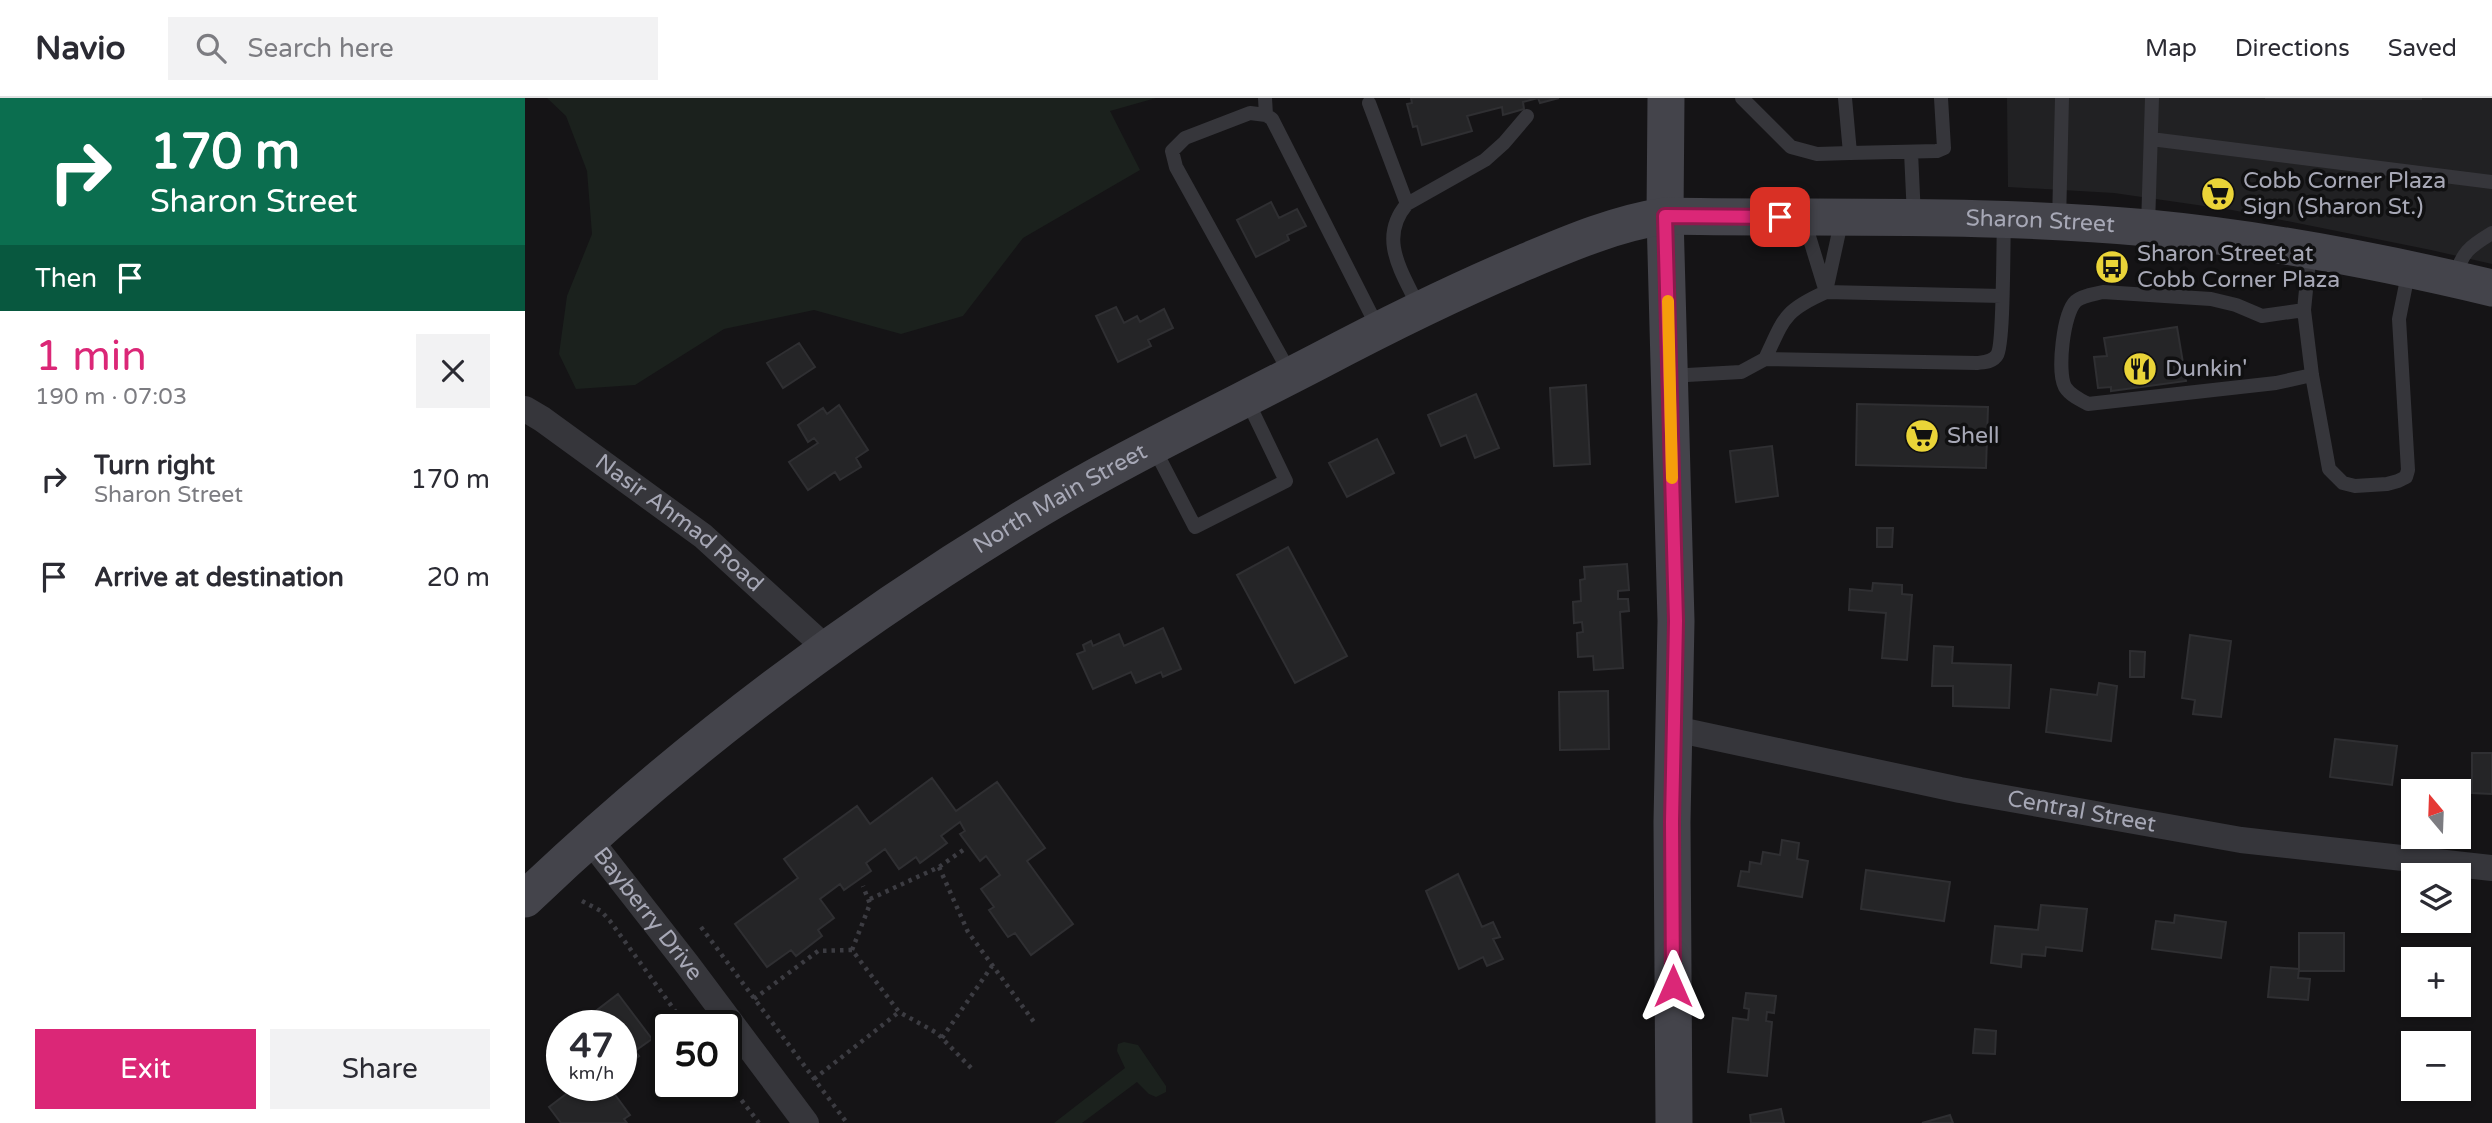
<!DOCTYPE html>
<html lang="en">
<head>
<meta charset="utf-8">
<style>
  :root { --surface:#fff; --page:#f2f2f3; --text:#2b2b33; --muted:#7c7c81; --line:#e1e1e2; --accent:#db2777 }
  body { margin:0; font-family:"Varela Round",sans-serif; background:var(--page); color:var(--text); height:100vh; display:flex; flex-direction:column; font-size:26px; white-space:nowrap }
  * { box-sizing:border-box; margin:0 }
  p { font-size:23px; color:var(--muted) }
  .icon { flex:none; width:38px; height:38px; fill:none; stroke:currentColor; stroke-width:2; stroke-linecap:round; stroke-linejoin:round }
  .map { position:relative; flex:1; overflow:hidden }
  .side { display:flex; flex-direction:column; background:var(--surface); width:525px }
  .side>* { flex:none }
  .hud { background:#0b6e4f; color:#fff; overflow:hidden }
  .needle { width:46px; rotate:341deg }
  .fabs { position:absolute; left:1876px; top:681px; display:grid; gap:14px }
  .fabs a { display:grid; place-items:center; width:70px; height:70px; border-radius:0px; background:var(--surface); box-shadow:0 2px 5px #0004; font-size:35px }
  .speed { position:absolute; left:21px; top:912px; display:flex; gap:14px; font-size:35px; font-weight:700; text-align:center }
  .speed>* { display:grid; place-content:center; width:91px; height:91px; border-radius:50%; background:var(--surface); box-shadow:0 2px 5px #0004; line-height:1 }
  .speed small { font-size:18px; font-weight:400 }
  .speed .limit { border:4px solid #111; border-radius:10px; background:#fff; color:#111 }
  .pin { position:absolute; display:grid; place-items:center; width:60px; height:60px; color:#fff; margin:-30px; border-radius:14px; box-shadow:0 4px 10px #0006 }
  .me { position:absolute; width:77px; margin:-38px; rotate:0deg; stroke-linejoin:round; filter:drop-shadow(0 0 5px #0008) }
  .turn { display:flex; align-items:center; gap:24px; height:147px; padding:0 35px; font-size:32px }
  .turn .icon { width:91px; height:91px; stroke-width:2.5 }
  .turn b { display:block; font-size:49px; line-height:60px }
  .then { display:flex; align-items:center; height:66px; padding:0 35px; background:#0003; gap:14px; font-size:26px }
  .round { display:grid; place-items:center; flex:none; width:74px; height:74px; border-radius:0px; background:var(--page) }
  .summary { display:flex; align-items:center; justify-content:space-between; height:119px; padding:0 35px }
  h1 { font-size:42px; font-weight:600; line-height:52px; color:var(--accent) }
  .button { display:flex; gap:14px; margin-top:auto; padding:14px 35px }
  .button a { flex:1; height:80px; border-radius:0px; background:var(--accent); color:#fff; font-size:28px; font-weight:600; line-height:80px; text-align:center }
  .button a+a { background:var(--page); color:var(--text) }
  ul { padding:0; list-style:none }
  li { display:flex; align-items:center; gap:21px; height:98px; padding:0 35px }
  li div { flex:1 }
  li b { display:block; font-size:26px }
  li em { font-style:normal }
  header { display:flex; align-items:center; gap:42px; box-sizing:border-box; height:98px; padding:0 35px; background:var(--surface); border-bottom:2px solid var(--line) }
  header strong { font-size:33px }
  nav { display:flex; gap:38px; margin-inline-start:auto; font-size:24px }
  .search { width:490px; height:63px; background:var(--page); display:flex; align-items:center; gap:18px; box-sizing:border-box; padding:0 24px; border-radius:0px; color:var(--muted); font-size:26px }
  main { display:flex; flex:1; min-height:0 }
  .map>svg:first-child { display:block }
  .built { fill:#212123 }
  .green { fill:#1b211d }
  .building { fill:#252527; stroke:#2f2f32; stroke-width:2 }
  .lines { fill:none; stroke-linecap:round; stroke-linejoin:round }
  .path { stroke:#3c3c42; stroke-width:4.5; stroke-dasharray:3.5 5; stroke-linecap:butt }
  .lane { stroke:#36363b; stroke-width:14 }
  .street { stroke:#36363b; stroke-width:26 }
  .secondary { stroke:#44444b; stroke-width:37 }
  .route-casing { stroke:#8e194d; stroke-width:18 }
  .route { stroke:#db2777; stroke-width:12 }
  .slow { stroke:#f59e0b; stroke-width:12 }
  .labels { text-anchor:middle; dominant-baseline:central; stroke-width:7; stroke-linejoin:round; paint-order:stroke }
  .poi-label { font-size:23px; fill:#a7a8b6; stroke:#101011; text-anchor:start }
  .street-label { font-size:23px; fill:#a7a8b6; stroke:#101011 }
</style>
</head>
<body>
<header>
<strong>Navio</strong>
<div class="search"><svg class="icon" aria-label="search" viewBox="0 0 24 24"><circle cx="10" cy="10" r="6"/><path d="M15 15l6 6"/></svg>Search here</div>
<nav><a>Map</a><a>Directions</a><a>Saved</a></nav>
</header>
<main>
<section class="side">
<div class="hud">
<div class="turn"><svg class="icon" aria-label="right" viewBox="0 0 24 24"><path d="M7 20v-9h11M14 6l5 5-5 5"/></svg><div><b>170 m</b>Sharon Street</div></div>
<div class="then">Then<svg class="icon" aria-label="arrive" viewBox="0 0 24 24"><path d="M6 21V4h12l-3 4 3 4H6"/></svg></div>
</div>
<div class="summary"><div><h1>1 min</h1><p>190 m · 07:03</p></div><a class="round"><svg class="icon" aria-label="close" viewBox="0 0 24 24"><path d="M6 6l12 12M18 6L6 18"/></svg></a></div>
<ul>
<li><svg class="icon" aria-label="right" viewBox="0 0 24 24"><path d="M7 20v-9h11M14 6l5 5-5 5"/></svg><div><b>Turn right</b><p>Sharon Street</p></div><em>170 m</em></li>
<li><svg class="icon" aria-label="arrive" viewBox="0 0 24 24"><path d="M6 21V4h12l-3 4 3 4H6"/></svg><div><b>Arrive at destination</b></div><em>20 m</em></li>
</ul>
<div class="button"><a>Exit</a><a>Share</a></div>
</section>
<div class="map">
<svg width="1967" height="1025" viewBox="0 0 1967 1025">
  <rect width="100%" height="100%" fill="#151416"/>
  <path class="built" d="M1482,0H1967V166L1906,152L1707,112L1589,95L1483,89Z"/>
  <path class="green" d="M22,0H631L585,13L615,72L498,140L438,218L376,236L289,212L199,231L110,287L51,291L34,256L42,198L67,136L62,73L41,18Z
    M599,944L613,947L641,988V994L631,999L624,996L612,984L557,1025H529L600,970L592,953L593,946Z"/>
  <path class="building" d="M886,0H1013L998,4L999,11L978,17L977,9L942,18L947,33L897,47L892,28L888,29L882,6L887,5Z
    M1013,0H1034L1015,5Z
    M1740,0H1854V1Z
    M1854,0H1896V1H1854Z
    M746,104L754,120L772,111L781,128L762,137L764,142L731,159L712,122Z
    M591,209L599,225L612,218L615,224L639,211L648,230L623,242L626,248L593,264L571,218Z
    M1652,229L1661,283L1586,293V289L1573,290L1569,259L1582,258L1579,240Z
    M274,245L290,269L258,290L242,265Z
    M1061,287L1065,366L1029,368L1025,290Z
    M951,296L974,350L950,360L941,337L916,348L903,317Z
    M1332,306L1463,309L1461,370L1331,367Z
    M314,307L343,352L331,360L336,369L315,382L310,374L283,392L264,364L293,345L289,340L283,344L273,327L298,310L302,316Z
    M852,341L869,375L822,399L804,365Z
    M1247,348L1253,398L1211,404L1205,353Z
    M1352,430H1368L1367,449H1352Z
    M763,449L822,558L770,585L712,477Z
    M1102,466L1104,492L1093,493V501H1103L1104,513L1095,514L1098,570L1069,572L1068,558L1053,559L1052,535L1058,534L1057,524L1049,525L1048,504L1056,503L1055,482L1060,481L1059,469Z
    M1348,485L1377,487V496L1387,497L1382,562L1357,560L1361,515L1324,512L1325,491L1347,493Z
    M638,530L656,571L638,579L636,574L611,585L606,574L568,591L552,556L560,553L558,547L566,543L568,548L594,536L599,548Z
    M1665,537L1706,543L1696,619L1668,616L1670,602L1657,600Z
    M1409,548L1428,549L1427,565L1486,567L1484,610L1428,608V588H1407Z
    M1605,553L1620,554L1619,579H1605Z
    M1574,585L1592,588L1586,643L1521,634L1526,591L1572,597Z
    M1083,593L1084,651L1035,652L1034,594Z
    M1810,641L1872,648L1867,687L1805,679Z
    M1947,655H1967V696L1947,695Z
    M407,680L431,713L472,684L520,750L502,763L548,826L506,857L490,835L483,839L464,812L469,809L456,791L475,777L461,758L455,763L435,736L440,733L435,724L416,738L422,745L395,765L391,759L374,771L360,751L341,765L346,773L319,792L315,786L295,801L309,820L293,832L297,838L271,858L266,852L242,869L210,826L273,780L259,761L332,708L345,726Z
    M1257,742L1274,745L1272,761L1283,763L1277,799L1213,788L1216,773L1224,774L1225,764L1236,766L1238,754L1255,757Z
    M1341,772L1425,784L1419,823L1336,811Z
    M933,776L957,829L968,824L975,839L968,841L978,861L962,868L958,859L934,871L901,793Z
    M1516,807L1562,811L1557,853L1521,849L1520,858L1497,856L1496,869L1466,865L1470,828L1513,832Z
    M1650,817L1701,824L1696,860L1627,851L1631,823L1649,825Z
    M1774,835H1819V873H1774Z
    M1746,869L1774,871L1773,880L1785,881L1783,902L1743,899Z
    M1221,895L1251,898L1249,915L1242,914L1241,923L1247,924L1242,978L1203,974L1208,920L1223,922L1224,911L1219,910Z
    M93,896L127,941L110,953L114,958L96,972V928H51Z
    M1450,931L1471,933L1470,956L1448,955Z
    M37,939V961L26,947Z
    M53,987H75L80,993L85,990L105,1017L99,1021L102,1025H36L24,1009Z
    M1256,1011L1259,1025H1226L1225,1017Z
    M1425,1017L1428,1025H1397Z"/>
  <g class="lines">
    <path class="path" d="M414,769L443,834L509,924
      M345,801L414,769L441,750
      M57,803L76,813L85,823L161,928
      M176,829L322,1025
      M327,852L345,806L338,788
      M229,901L293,853L327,852L374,914L412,935L449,973
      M417,940L467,868
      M289,981L374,914
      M201,982L234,1025"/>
    <path class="lane" d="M740,0L741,17
      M1217,0L1266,49L1292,56L1325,55
      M1320,0L1325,55L1412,53L1419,50L1416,0
      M844,5L882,106C852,141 878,175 894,210
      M1626,41L1967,84
      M1386,54L1389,119
      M882,106L960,62L979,45L1002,18
      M1279,122L1301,194
      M1534,124L1537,0
      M1623,128L1627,0
      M1785,152L1779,212L1787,277L1804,371L1818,385L1830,388L1862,386L1873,383L1881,379L1883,372L1874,221L1884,171
      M1930,180C1937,154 1944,149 1967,135
      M1301,193L1317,120
      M1477,198L1301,194C1258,213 1259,221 1240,261L1452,265C1459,264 1468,264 1472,257C1479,247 1478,143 1479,123
      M1779,212L1737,218L1711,207L1686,201L1578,194C1570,196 1558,197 1551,203C1538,215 1532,274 1540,289C1545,297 1555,302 1563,306L1751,285L1787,277
      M765,275L651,69L647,53L660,40L725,15L741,17L747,21L853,230
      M1144,278L1216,274L1240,261
      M629,350L670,429L761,383L721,300"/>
    <g class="street">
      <path id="s1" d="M0,311L17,321L178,438L302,551"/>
      <path id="s2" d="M1150,631L1435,692L1716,742L1967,770"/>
      <path id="s3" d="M65,742L162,866L281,1025"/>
    </g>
    <g class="secondary">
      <path d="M1141,0L1140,118L1151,523L1147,724L1149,1025"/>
      <path id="s4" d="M0,801C149,659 316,532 491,425C588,365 692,316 794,263C862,227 929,194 1000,164C1045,145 1092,125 1140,118C1301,121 1462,115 1623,130C1739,141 1854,163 1967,190"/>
    </g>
  </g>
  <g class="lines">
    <g class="route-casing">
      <path id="route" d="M1148,888L1147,724L1151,523L1140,118L1255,119"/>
    </g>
    <use href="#route" class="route"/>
    <path class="slow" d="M1143,203L1147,380"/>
  </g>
  <defs>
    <g id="supermarket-disc" transform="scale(1.75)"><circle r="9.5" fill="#ead438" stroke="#101011"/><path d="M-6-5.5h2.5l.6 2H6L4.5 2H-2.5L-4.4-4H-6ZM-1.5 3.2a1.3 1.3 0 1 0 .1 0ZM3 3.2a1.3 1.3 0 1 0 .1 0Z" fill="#111"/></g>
    <g id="bus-disc" transform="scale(1.75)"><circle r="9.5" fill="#ead438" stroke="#101011"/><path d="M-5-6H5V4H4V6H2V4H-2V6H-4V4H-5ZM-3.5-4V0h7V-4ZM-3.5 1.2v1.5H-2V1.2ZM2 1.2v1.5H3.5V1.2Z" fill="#111"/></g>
    <g id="restaurant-disc" transform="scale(1.75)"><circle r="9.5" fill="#ead438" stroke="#101011"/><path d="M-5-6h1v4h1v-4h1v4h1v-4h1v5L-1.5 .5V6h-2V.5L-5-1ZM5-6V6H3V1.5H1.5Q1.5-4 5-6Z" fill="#111"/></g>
  </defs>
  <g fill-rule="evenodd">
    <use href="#supermarket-disc" x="1693" y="96"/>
    <use href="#bus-disc" x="1587" y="169"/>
    <use href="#restaurant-disc" x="1615" y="271"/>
    <use href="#supermarket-disc" x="1397" y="338"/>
  </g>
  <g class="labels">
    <g class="poi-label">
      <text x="1718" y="83">Cobb Corner Plaza<tspan x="1718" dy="26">Sign (Sharon St.)</tspan></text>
      <text x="1612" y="156">Sharon Street at<tspan x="1612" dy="26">Cobb Corner Plaza</tspan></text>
      <text x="1640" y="271">Dunkin'</text>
      <text x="1422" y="338">Shell</text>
    </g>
    <g class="street-label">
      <text stroke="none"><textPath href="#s4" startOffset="1715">Sharon Street</textPath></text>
      <text stroke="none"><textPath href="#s4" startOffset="670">North Main Street</textPath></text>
      <text stroke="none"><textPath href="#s1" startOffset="192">Nasir Ahmad Road</textPath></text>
      <text stroke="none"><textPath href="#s2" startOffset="415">Central Street</textPath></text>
      <text stroke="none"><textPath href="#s3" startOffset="94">Bayberry Drive</textPath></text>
    </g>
  </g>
</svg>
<div class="fabs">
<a><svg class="needle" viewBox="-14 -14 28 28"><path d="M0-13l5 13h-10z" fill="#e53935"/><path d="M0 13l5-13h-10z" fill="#7c7c81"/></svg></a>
<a><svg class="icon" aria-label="layers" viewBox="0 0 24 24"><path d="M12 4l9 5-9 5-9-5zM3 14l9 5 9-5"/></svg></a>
<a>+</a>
<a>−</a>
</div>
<div class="speed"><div>47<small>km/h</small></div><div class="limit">50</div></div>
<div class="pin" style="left:1255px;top:119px;background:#d93025"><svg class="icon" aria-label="arrive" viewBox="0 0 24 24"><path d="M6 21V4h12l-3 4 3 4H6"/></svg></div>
<svg class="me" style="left:1148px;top:888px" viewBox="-20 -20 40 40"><path d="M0-17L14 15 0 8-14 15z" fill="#db2777" stroke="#fff" stroke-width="4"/></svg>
</div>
</main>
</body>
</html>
